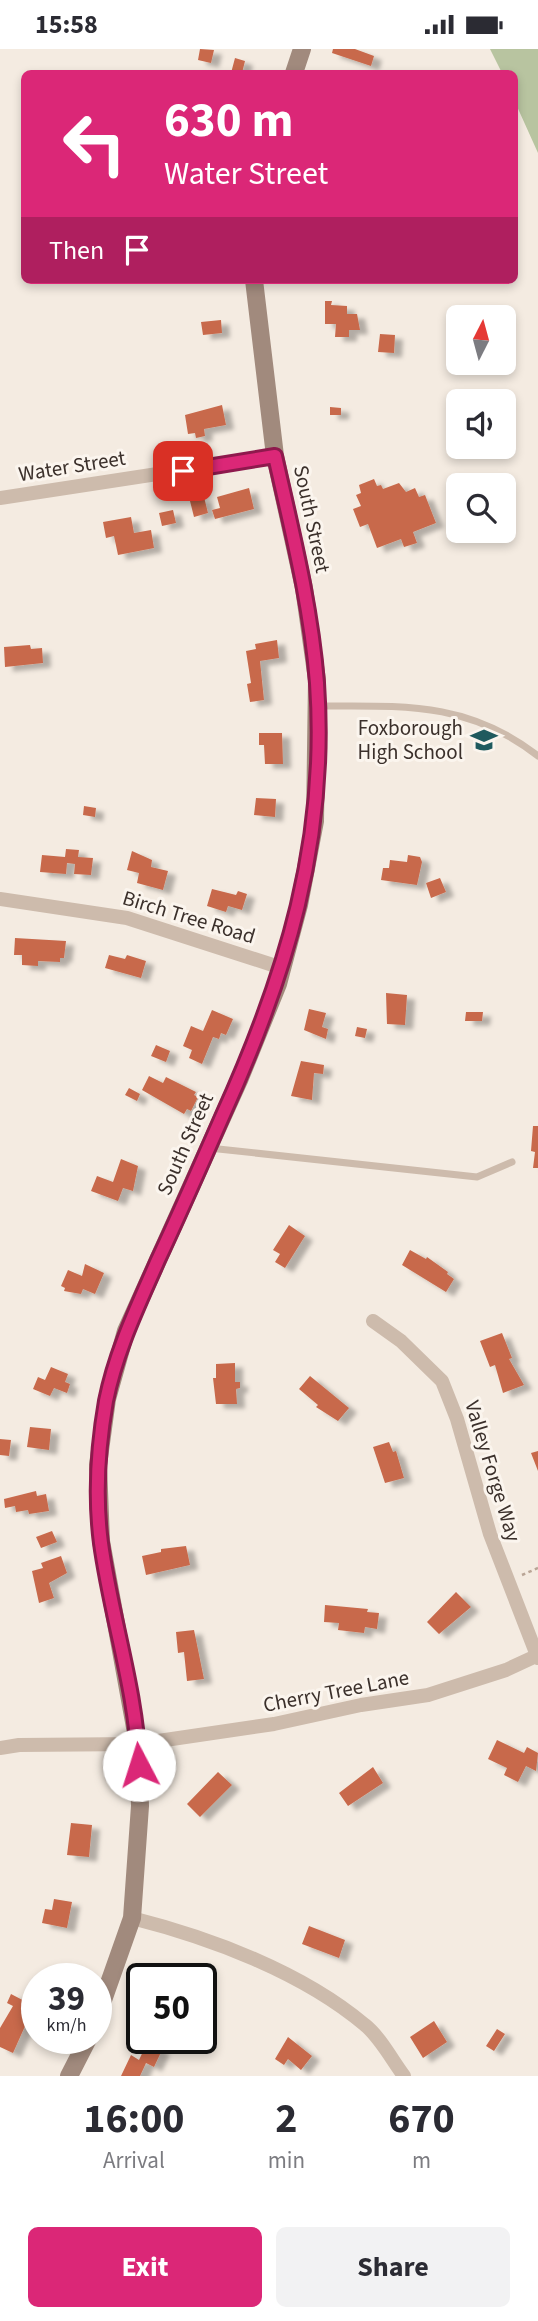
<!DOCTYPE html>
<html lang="en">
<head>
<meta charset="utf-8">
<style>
  :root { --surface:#fff; --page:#f2f2f3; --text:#2b2b33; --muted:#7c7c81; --accent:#db2777 }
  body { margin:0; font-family:"Source Sans 3",sans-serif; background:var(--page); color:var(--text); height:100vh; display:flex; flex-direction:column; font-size:26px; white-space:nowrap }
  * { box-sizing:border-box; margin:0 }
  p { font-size:23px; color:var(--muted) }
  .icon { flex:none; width:38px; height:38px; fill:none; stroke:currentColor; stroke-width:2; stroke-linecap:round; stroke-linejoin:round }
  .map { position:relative; height:2027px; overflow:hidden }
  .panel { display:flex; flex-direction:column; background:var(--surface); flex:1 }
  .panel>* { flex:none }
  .top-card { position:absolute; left:21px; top:21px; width:497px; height:214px; border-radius:10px; box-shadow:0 4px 10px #0003; background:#db2777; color:#fff; overflow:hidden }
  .needle { width:46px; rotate:6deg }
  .tools { position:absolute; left:446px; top:256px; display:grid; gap:14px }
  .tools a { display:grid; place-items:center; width:70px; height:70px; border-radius:10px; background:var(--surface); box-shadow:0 4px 10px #0003; font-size:35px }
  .speed { position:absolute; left:21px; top:1914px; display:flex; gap:14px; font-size:35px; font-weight:700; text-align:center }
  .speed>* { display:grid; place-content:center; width:91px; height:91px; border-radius:50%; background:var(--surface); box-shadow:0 4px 10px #0003; line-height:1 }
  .speed small { font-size:18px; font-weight:400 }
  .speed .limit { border:4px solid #111; border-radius:10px; background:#fff; color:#111 }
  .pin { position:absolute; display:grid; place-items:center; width:60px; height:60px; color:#fff; margin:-30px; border-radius:14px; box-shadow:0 4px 10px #0006 }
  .me { position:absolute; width:77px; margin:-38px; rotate:355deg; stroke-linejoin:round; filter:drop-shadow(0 0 5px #0008) }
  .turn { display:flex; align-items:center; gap:24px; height:147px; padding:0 28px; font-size:32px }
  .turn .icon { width:91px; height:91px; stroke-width:2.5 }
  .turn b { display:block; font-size:49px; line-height:60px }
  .then { display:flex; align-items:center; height:66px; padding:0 28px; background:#0003; gap:14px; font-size:26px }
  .eta { display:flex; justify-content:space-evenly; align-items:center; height:119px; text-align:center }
  .eta b { font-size:42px; font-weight:700; line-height:49px }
  .action { display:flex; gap:14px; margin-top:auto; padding:14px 28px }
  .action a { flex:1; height:80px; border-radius:10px; background:var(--accent); color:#fff; font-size:28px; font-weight:700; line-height:80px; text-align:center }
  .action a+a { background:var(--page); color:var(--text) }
  .status { display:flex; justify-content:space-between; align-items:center; height:49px; padding:0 35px; background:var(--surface); direction:ltr }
  .status svg { height:19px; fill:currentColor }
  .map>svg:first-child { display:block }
  .green { fill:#b8c4a0 }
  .building { fill:#c8694b; filter:url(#shadow) }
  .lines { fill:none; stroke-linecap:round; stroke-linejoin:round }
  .path { stroke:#b9a596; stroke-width:2.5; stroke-dasharray:3.5 3.5; stroke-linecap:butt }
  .service { stroke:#cdbbac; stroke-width:7 }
  .minor { stroke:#cdbbac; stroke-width:14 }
  .secondary { stroke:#a18a7d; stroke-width:18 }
  .route-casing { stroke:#8e194d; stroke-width:18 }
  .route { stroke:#db2777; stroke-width:12 }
  .labels { text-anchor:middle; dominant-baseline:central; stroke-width:6; stroke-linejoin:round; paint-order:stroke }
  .street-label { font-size:21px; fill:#3b302b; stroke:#fbf5ee }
  .poi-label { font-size:21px; fill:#3b302b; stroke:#fbf5ee; text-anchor:end }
</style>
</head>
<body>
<div class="status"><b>15:58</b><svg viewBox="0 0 49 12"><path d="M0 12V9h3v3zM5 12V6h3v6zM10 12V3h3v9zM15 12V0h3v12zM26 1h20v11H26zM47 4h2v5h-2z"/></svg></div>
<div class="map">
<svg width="538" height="2027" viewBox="0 0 538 2027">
  <defs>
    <filter id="shadow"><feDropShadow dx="8" dy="4.5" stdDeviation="2" flood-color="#0004"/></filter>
  </defs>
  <rect width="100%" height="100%" fill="#f4ebe1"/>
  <path class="green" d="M490,0H538V104L515,53L514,24H502Z"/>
  <path class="building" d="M200,0L214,1L211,14L198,11Z
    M333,0H355L374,7L371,17L332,4Z
    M235,9L245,12L242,24H231Z
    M325,252H332L331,256L347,257V265H357L360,281H349V288H335L336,275H325Z
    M221,271L222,284L203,286L201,273Z
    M380,285L395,286L394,304L378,303Z
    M222,356L226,376L204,380L205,387L196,389L195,384L188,385L185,366Z
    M330,358L341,359V366H330Z
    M374,430L377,437L381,436L383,440L399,434L406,443L415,439L419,448L425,446L436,474L413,483L417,494L404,498L401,490L377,499L368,475L360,478L353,460L361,457L356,446L361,444L359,436Z
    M249,439L254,460L215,470L212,461L220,459L217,448Z
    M204,448L208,464L194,468L190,452Z
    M173,461L176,474L162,477L159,464Z
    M131,468L134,484L151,481L154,499L118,506L114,487L106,489L103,473Z
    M277,591L279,609L260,612L264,651L250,653L247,635L251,634L246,602L256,600L255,595Z
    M30,596L31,600L42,599L43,614L5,618L4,598Z
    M259,684H282L283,715H265L264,696H259Z
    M256,749L276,750L275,768L254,766Z
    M84,757L96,759L95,768L83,766Z
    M66,800L79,801L78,808L93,809L91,826L74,825L75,815L67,814L66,825L40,823L42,806L65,808Z
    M132,802L152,811L151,818L168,822L163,841L137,834L139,824L127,821Z
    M408,806L420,808L422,813L417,836L381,831L383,819H389L390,811L407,813Z
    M440,829L446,843L431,849L426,834Z
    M212,840L236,846L238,842L247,845L242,861L228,857L226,863L207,857Z
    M15,889L66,892L64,909H60V913L38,912V917L22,916V906H14Z
    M109,906L125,910L127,906L146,912L141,929L105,919Z
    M386,944L407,946L405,976L387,975Z
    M309,960L326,964L322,978L328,980L326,990L304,981Z
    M212,961L233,970L226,986L221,984L219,990L213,988L202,1015L189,1009L192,1001L183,997L191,977L203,982Z
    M466,963H483L482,972H465Z
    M357,978L367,980L365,989L355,987Z
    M156,996L170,1002L166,1013L151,1007Z
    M301,1012L324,1016L323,1025L314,1024L312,1051L291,1047Z
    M149,1027L163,1034L166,1028L196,1043L194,1046L198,1048L191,1062L187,1060L184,1065L142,1041Z
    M129,1039L140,1045L137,1052L125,1046Z
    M533,1077H538V1119H533L535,1103L531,1102Z
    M121,1110L138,1117L133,1142L123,1139L118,1152L91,1142L97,1127L113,1133Z
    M289,1176L305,1187L285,1219L275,1213L280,1205L273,1201Z
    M410,1201L426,1210L427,1208L448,1223L447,1225L454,1230L446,1243L402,1216Z
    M85,1215L104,1224L95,1245L83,1240L81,1245L64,1242L65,1239L61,1237L68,1221L82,1227Z
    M502,1284L512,1309L509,1310L524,1336L503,1344L495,1316L490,1318L480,1292Z
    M235,1314V1333H240V1339L236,1340L237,1355H216L213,1329H216V1315Z
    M51,1318L68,1325L65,1333L70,1335L67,1344L54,1339L50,1347L33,1340L38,1328L45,1331Z
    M310,1327L349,1359L338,1372L316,1358L318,1356L299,1340Z
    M30,1378L51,1380L49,1401L27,1398Z
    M0,1390L11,1391L9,1407L0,1406Z
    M389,1393L393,1403L396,1402L404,1429L385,1434L373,1398Z
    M538,1402V1422L531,1404Z
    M36,1442L37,1447L46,1445L49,1462L29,1465L28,1461L16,1463L15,1457L5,1459L4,1450Z
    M52,1482L57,1493L41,1499L36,1488Z
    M186,1497L190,1516L146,1526L142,1507L161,1503V1500Z
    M61,1507L67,1524L49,1534L54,1549L39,1554L32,1522L43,1519L41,1514Z
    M456,1543L471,1558L439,1585L427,1573Z
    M325,1556L368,1560L367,1563L379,1564L377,1580L365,1578L364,1584L338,1581L339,1574L324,1573Z
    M194,1581L204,1630L187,1632L184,1603L178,1604L176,1583Z
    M497,1691L524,1704L527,1698L538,1704L536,1722L526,1717L518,1733L504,1726L507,1719L488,1710Z
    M373,1718L383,1734L348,1757L339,1744Z
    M218,1723L232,1736L200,1768L187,1755Z
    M71,1774L92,1776L89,1808L67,1806Z
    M54,1850L72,1853L67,1879L42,1874L45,1860L52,1861Z
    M309,1877L345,1891L339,1909L302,1895Z
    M183,1915L202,1925L199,1929L175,1930L176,1920L179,1921Z
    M11,1945L34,1957L13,2004L0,1998V1979L13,1957L7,1954Z
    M434,1972L447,1993L423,2009L410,1988Z
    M497,1980L505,1985L494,2002L486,1997Z
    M288,1988L312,2007L301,2021L288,2010L284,2016L275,2010Z
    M147,1994L162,2001L154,2018L146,2014L140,2027H121L131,2006L139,2011Z"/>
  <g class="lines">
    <path class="path" d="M522,1526L538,1519"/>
    <path class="service" d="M319,657C403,657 468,652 538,707
      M209,1099L477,1128L512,1113"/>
    <path class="minor" d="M0,449L275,407
      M0,850L127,869L282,919
      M373,1272L401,1292L442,1332L457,1370L490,1485L538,1609
      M0,1699L19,1696L138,1695L274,1675L361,1656L428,1646L506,1621L536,1607
      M132,1869C211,1889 302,1923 365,1976C380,1988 392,2011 404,2027"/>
    <path class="secondary" d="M294,24L302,0
      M96,1971L132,1869L140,1757L138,1695L101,1492L98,1416L107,1350L126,1282L240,1029L278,935L299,856L315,772L317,631L304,539L275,407L254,231
      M69,2027L88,1990"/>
  </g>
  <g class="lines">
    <g class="route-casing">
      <path id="route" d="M139,1716C136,1640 111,1568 101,1494C95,1448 98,1398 106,1352C116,1302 138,1257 158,1211C180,1164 201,1116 222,1068C286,927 328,792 317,634C311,557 292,482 275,407L183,422"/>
    </g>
    <use href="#route" class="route"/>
  </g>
  <defs>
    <g id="school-bare" transform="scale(2.1)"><path d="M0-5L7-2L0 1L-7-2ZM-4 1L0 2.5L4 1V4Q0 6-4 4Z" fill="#1f5a5e" stroke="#fbf5ee" stroke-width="2.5" paint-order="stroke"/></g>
  </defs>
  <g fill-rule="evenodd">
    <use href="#school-bare" x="484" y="691"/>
  </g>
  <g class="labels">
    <g class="street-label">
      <text transform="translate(72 417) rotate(-9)">Water Street</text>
      <text transform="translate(312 470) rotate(78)">South Street</text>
      <text transform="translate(189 868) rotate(17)">Birch Tree Road</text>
      <text transform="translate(185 1095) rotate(-66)">South Street</text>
      <text transform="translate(493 1422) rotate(73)">Valley Forge Way</text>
      <text transform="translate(336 1642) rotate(-11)">Cherry Tree Lane</text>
    </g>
    <g class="poi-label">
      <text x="463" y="679">Foxborough<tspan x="463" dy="24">High School</tspan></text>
    </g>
  </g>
</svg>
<div class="tools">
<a><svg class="needle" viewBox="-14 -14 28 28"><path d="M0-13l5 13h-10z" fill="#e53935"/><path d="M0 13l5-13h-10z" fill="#7c7c81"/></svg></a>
<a><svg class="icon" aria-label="sound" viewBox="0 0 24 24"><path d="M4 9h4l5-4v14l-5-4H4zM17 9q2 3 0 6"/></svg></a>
<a><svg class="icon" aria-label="search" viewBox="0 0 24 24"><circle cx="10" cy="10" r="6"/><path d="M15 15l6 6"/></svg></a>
</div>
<div class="speed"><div>39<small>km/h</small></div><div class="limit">50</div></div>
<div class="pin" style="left:183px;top:422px;background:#d93025"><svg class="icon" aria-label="arrive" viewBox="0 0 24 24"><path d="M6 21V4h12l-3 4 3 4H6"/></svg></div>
<svg class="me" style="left:139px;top:1716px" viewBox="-20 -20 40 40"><circle r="19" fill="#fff"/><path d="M0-13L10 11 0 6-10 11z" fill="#db2777"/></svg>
<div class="top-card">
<div class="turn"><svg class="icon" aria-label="left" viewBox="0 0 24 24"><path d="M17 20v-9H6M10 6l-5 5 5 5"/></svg><div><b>630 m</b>Water Street</div></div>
<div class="then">Then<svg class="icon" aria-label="arrive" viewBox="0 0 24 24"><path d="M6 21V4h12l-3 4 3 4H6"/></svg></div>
</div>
</div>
<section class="panel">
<div class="eta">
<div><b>16:00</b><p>Arrival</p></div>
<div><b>2</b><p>min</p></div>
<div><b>670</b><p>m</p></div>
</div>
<div class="action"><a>Exit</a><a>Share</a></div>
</section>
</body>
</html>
